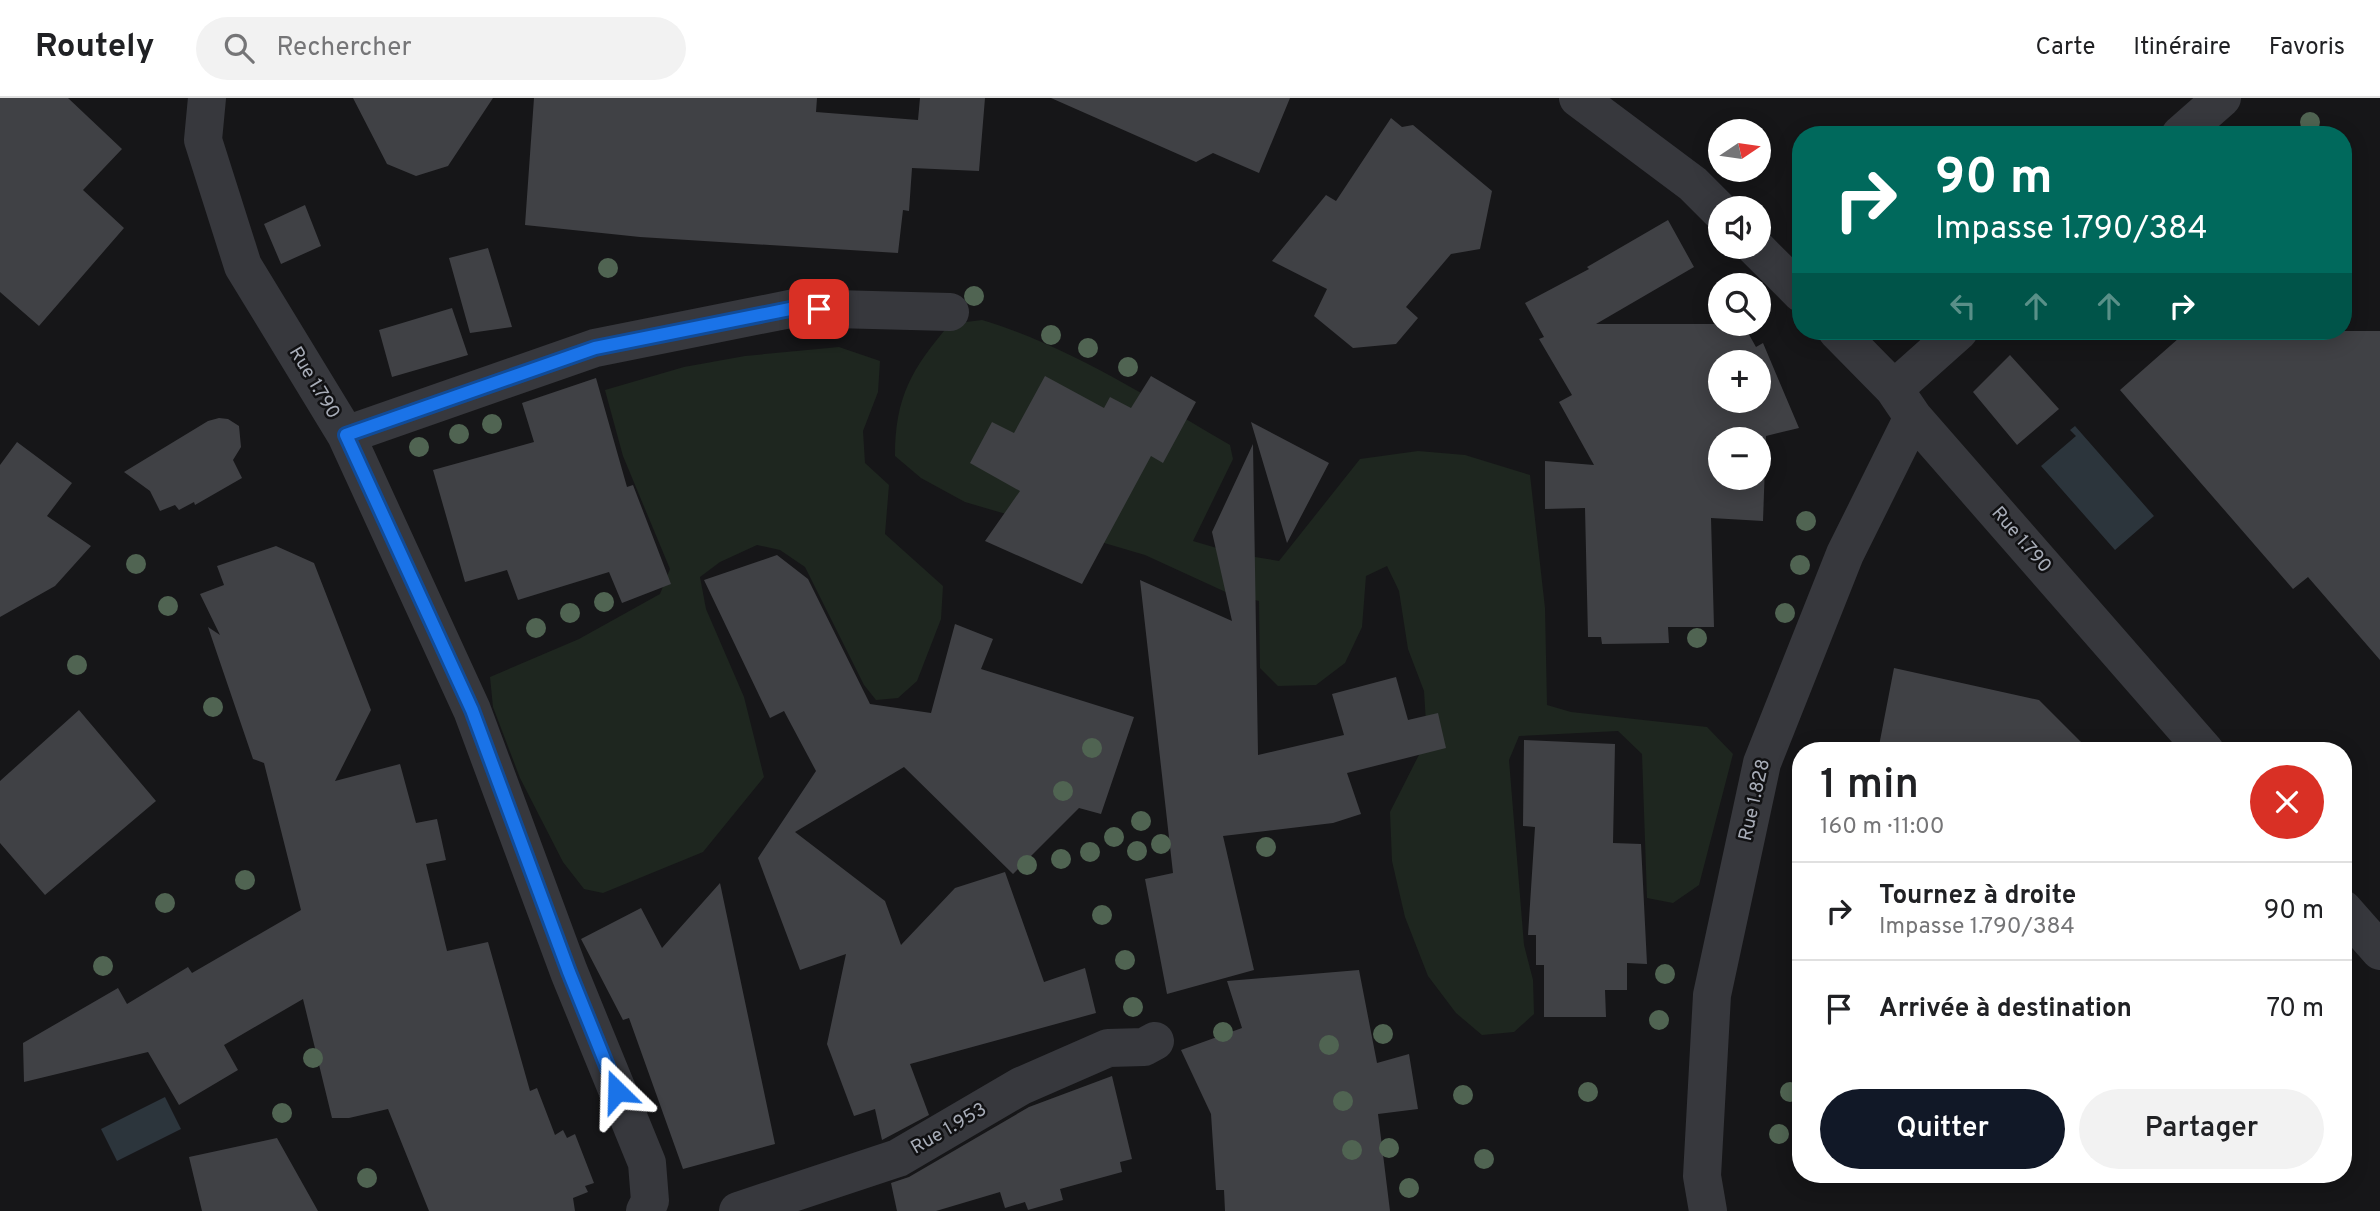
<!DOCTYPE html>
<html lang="fr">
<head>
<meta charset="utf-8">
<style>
  :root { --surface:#fff; --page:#f2f2f2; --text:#202124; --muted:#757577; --line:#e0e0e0; --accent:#111827 }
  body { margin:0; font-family:Overpass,sans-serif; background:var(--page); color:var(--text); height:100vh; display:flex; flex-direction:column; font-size:26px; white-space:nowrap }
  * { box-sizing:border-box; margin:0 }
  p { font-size:23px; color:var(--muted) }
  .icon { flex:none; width:38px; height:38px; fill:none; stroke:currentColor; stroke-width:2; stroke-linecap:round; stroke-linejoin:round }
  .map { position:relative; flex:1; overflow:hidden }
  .drawer { position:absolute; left:1792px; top:644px; width:560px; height:441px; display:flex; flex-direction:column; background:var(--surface); border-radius:28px; box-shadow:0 4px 18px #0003 }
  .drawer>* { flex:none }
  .banner { position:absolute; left:1792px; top:28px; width:560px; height:214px; border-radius:28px; box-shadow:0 4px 18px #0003; background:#00695c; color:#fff; overflow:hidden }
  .needle { width:46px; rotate:77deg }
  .buttons { position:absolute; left:1708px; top:21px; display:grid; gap:14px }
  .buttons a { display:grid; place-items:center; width:63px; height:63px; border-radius:50%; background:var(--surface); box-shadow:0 4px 18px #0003; font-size:35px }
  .pin { position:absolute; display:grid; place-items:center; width:60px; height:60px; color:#fff; margin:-30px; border-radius:14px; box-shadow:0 4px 10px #0006 }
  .me { position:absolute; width:77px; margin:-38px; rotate:338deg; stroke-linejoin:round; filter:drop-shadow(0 0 5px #0008) }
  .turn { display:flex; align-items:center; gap:24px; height:147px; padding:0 28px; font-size:32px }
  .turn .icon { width:91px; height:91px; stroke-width:2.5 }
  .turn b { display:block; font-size:49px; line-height:60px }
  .lanes { display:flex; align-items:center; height:66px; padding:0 28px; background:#0003; justify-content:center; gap:35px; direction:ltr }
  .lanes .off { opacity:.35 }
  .round { display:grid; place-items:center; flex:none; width:74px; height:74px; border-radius:37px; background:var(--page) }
  .headline { display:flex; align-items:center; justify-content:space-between; height:119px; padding:0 28px }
  h1 { font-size:42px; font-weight:600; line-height:52px }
  .cta { display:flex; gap:14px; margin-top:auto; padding:14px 28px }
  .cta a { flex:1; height:80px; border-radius:42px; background:var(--accent); color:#fff; font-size:28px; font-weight:600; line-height:80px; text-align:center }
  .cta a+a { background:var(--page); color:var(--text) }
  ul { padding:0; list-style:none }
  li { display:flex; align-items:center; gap:21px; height:98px; padding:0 28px; border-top:2px solid var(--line) }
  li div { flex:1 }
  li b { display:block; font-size:26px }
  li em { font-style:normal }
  header { display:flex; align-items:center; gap:42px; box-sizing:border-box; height:98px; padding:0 35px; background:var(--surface); border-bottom:2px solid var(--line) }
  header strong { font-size:33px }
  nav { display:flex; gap:38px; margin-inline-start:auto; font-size:24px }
  .search { width:490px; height:63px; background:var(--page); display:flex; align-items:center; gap:18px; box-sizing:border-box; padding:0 24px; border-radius:38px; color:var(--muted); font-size:26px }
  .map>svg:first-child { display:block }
  .green { fill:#1e261f }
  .water { fill:#2c353c }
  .building { fill:#404145; fill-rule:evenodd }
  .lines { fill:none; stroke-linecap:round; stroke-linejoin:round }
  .minor { stroke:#37383d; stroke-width:38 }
  .tree { fill:#506452 }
  .route-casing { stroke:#114b97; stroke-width:18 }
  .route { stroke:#1a73e8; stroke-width:12 }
  .labels { text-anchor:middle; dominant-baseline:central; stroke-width:5; stroke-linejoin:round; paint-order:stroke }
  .street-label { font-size:19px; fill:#a8adb8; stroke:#111113 }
</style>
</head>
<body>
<header>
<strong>Routely</strong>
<div class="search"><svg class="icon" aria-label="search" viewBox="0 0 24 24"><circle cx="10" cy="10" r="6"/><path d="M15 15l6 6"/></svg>Rechercher</div>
<nav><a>Carte</a><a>Itinéraire</a><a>Favoris</a></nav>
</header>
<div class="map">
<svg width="2380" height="1113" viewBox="0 0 2380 1113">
  <rect width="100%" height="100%" fill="#161618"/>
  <path class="green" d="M982,222C1069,248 1152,302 1230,347L1233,361L1193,443L1237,456L1279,463L1360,361L1418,353L1465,357L1530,377L1545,510L1547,607L1571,614L1707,629L1733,656L1699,787L1673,805L1647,800L1642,656L1618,633L1519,638L1509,662L1524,847L1533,882L1534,916L1514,934L1482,937L1456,915L1428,878L1405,819L1392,763L1390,714L1427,641L1424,593L1408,551L1399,493L1387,468L1366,478L1362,529L1345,565L1316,587L1278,588L1260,570L1259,503L1230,496L1145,457L965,404L921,380L895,358C895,299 912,270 950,226Z
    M839,249L880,263L878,294L863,333L865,365L889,387L885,436L943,488L941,521L917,583L898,600L876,602L864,587L805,469L780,452L757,447L720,464L700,479L706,511L744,599L764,679L703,754L603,795L584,791L563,764L520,680L493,609L490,579L579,541L660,496L670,471L623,358L605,292L684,269L745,258Z"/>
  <path class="water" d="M2075,328L2154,418L2115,452L2041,368L2076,338L2070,332Z
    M165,999L181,1031L117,1063L101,1031Z"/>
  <path class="building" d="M0,0H68L122,51L83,92L124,130L39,228L0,194Z
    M353,0H493L448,68L416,78L387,66Z
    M534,0H817L816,14L918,22L920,0H985L979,73L912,70L909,113L903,112L898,155L640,139L525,127Z
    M1051,0H1290L1259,75L1213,55L1196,64Z
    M1391,20L1402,29L1413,27L1492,93L1480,151L1451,156L1406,209L1418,220L1396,246L1353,250L1314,218L1327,191L1272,163L1326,97L1336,103Z
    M305,107L321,148L281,166L264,126Z
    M1668,122L1694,169L1596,226H1743L1756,249L1763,245L1799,330L1766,338L1763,423L1711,420L1714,529H1668L1669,545L1602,546L1601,539H1588L1585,410L1545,411V363L1594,367L1559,304L1572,297L1539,241L1544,239L1525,205L1589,171L1587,169ZM1720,264H1759V303H1720ZM1720,341H1759V380H1720Z
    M488,150L512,229L470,235L449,160Z
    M452,210L468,257L392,279L379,232Z
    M2187,233H2380V562L2308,479L2293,491L2120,292Z
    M2010,257L2059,311L2017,347L1973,294Z
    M1045,278L1104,310L1110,299L1131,310L1151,278L1196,304L1163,365L1151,358L1082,486L985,443L1020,393L970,365L992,324L1014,335Z
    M596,280L627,389L633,387L671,486L622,505L609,474L518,502L507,472L465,484L433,372L534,344L522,305Z
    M219,320L228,321L239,328L241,349L233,362L242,380L195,407L194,404L179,412L175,407L160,413L150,393L124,374L208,323Z
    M1251,324L1329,365L1287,445Z
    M17,344L72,385L47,418L91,448L55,488L0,519V367Z
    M1253,346L1258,657L1344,637L1332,596L1396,579L1408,622L1438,615L1446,650L1347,675L1361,716L1333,725L1223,738L1254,872L1167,896L1145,781L1173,775L1140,482L1232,523L1212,434Z
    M276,448L314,465L371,612L335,683L400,666L416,725L437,721L446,762L426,766L447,853L488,844L530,993L537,990L555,1037L563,1032L567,1040L575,1036L594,1085L585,1088L588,1094L573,1100L575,1113H429L388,1011L349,1020H332L303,901L224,947L238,972L179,1007L148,954L24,984L23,945L118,890L127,906L188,869L192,875L301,812L264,665L253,661L208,529L220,537L200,496L224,487L217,468Z
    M777,457L808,481L870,606L931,615L955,526L993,541L981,571L1134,619L1101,716L1079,710L1013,776L904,669L795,734L885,803L901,847L955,790L1005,774L1044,884L1085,870L1096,915L910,966L929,1017L882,1042L875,1011L854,1018L827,946L846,856L800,872L758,760L816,673L784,613L770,620L704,482Z
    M1894,570L2039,602L2090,653H1878Z
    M79,612L156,703L45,797L0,745V683Z
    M1524,642L1615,646L1613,745L1641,746L1647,866L1627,865V892H1605L1606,919H1544V867H1536V837H1528L1535,729L1523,728Z
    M720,785L775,1046L683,1071L629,920L623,922L581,841L641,810L662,850Z
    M1359,872L1377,965L1409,956L1418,1011L1378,1016L1390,1113H1225L1224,1092H1216L1211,1016L1181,952L1242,930L1227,883Z
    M1112,978L1132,1061L1120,1064L1122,1074L1060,1091L1063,1102L1028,1112L1025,1104L1005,1110L1000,1094L936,1113H897L891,1085L909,1079L1029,1009Z
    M277,1040L318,1113H202L189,1059Z"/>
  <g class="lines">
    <path class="minor" d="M207,0L203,42L243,168L346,337L472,612L569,874L647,1065L650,1103L645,1113
      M1578,0L1693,86L1720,113
      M2180,37L2222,0
      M1755,149L1801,195
      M1837,233L1894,291L1913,319L2205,653
      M1894,291L1959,233
      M346,337L595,250L795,210L950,214
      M2343,811L2380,853
      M738,1113L898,1060L1021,988L1108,950L1144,949L1155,943
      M1708,1113L1702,1078L1712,897L1762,665L1845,456L1913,319"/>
  </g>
  <g class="tree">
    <circle cx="2310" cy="24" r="10"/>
    <circle cx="608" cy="170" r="10"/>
    <circle cx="974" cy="198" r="10"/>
    <circle cx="1051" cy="237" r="10"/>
    <circle cx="1088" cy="250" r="10"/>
    <circle cx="1128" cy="269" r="10"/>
    <circle cx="492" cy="326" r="10"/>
    <circle cx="459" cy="336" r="10"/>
    <circle cx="419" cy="349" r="10"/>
    <circle cx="1806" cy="423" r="10"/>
    <circle cx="136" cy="466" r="10"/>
    <circle cx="1800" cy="467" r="10"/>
    <circle cx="604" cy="504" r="10"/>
    <circle cx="168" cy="508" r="10"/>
    <circle cx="570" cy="515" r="10"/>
    <circle cx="1785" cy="515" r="10"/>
    <circle cx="536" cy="530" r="10"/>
    <circle cx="1697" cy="540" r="10"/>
    <circle cx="77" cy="567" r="10"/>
    <circle cx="213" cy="609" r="10"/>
    <circle cx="1092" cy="650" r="10"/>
    <circle cx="1063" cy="693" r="10"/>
    <circle cx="1141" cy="723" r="10"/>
    <circle cx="1114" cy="739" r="10"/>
    <circle cx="1161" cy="746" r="10"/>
    <circle cx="1266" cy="749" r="10"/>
    <circle cx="1137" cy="753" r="10"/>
    <circle cx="1090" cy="754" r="10"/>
    <circle cx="1061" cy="761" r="10"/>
    <circle cx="1027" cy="767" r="10"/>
    <circle cx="245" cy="782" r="10"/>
    <circle cx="165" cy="805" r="10"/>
    <circle cx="1102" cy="817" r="10"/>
    <circle cx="1125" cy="862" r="10"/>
    <circle cx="103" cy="868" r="10"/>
    <circle cx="1665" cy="876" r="10"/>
    <circle cx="1133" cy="909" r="10"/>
    <circle cx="1659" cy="922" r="10"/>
    <circle cx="1223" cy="934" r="10"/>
    <circle cx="1383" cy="936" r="10"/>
    <circle cx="1329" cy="947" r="10"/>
    <circle cx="313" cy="960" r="10"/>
    <circle cx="1588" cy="994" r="10"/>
    <circle cx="1790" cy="994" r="10"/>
    <circle cx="1463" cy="997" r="10"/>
    <circle cx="1343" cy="1003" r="10"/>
    <circle cx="282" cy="1015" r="10"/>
    <circle cx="1779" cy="1036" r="10"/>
    <circle cx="1389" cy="1050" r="10"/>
    <circle cx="1352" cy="1052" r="10"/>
    <circle cx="1484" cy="1061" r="10"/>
    <circle cx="367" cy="1080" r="10"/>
    <circle cx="1409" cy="1090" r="10"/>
  </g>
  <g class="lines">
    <g class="route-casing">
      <path id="route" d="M617,993L569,874L472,612L346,337L595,250L795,210L819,211"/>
    </g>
    <use href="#route" class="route"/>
  </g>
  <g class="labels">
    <g class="street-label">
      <text transform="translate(314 285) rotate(59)">Rue 1.790</text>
      <text transform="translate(2021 442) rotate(49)">Rue 1.790</text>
      <text transform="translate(1755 702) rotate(-77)">Rue 1.828</text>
      <text transform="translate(949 1031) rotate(-30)">Rue 1.953</text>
    </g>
  </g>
</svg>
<div class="buttons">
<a><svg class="needle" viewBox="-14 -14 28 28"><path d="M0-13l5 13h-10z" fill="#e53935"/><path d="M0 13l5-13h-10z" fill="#757577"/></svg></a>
<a><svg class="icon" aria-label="sound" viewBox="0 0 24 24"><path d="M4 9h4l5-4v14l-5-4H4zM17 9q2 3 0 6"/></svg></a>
<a><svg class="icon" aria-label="search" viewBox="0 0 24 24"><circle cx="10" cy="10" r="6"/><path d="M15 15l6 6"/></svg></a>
<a>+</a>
<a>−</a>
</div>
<div class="pin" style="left:819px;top:211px;background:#d93025"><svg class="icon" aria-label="arrive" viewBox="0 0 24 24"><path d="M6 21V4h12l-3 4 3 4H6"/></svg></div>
<svg class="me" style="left:617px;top:993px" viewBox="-20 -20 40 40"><path d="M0-17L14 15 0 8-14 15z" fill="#1a73e8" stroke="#fff" stroke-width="4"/></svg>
<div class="banner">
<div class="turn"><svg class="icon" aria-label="right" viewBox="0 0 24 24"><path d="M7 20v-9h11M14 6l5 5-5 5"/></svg><div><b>90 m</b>Impasse 1.790/384</div></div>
<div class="lanes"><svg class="icon off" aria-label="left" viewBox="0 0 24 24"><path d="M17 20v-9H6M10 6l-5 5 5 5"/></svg><svg class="icon off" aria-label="ahead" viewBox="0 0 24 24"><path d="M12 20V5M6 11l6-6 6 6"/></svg><svg class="icon off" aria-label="ahead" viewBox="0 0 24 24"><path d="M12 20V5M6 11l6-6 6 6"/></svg><svg class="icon" aria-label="right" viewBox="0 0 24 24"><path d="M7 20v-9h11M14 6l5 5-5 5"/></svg></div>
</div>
<section class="drawer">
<div class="headline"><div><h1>1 min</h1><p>160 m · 11:00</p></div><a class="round" style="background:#d93025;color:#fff"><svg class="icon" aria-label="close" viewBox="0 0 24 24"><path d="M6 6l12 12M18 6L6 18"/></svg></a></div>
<ul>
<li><svg class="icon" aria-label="right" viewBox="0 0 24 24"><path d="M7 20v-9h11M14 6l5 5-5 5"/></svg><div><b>Tournez à droite</b><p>Impasse 1.790/384</p></div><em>90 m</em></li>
<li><svg class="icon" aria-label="arrive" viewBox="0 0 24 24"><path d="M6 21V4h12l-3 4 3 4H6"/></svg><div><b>Arrivée à destination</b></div><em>70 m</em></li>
</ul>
<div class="cta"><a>Quitter</a><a>Partager</a></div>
</section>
</div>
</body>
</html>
